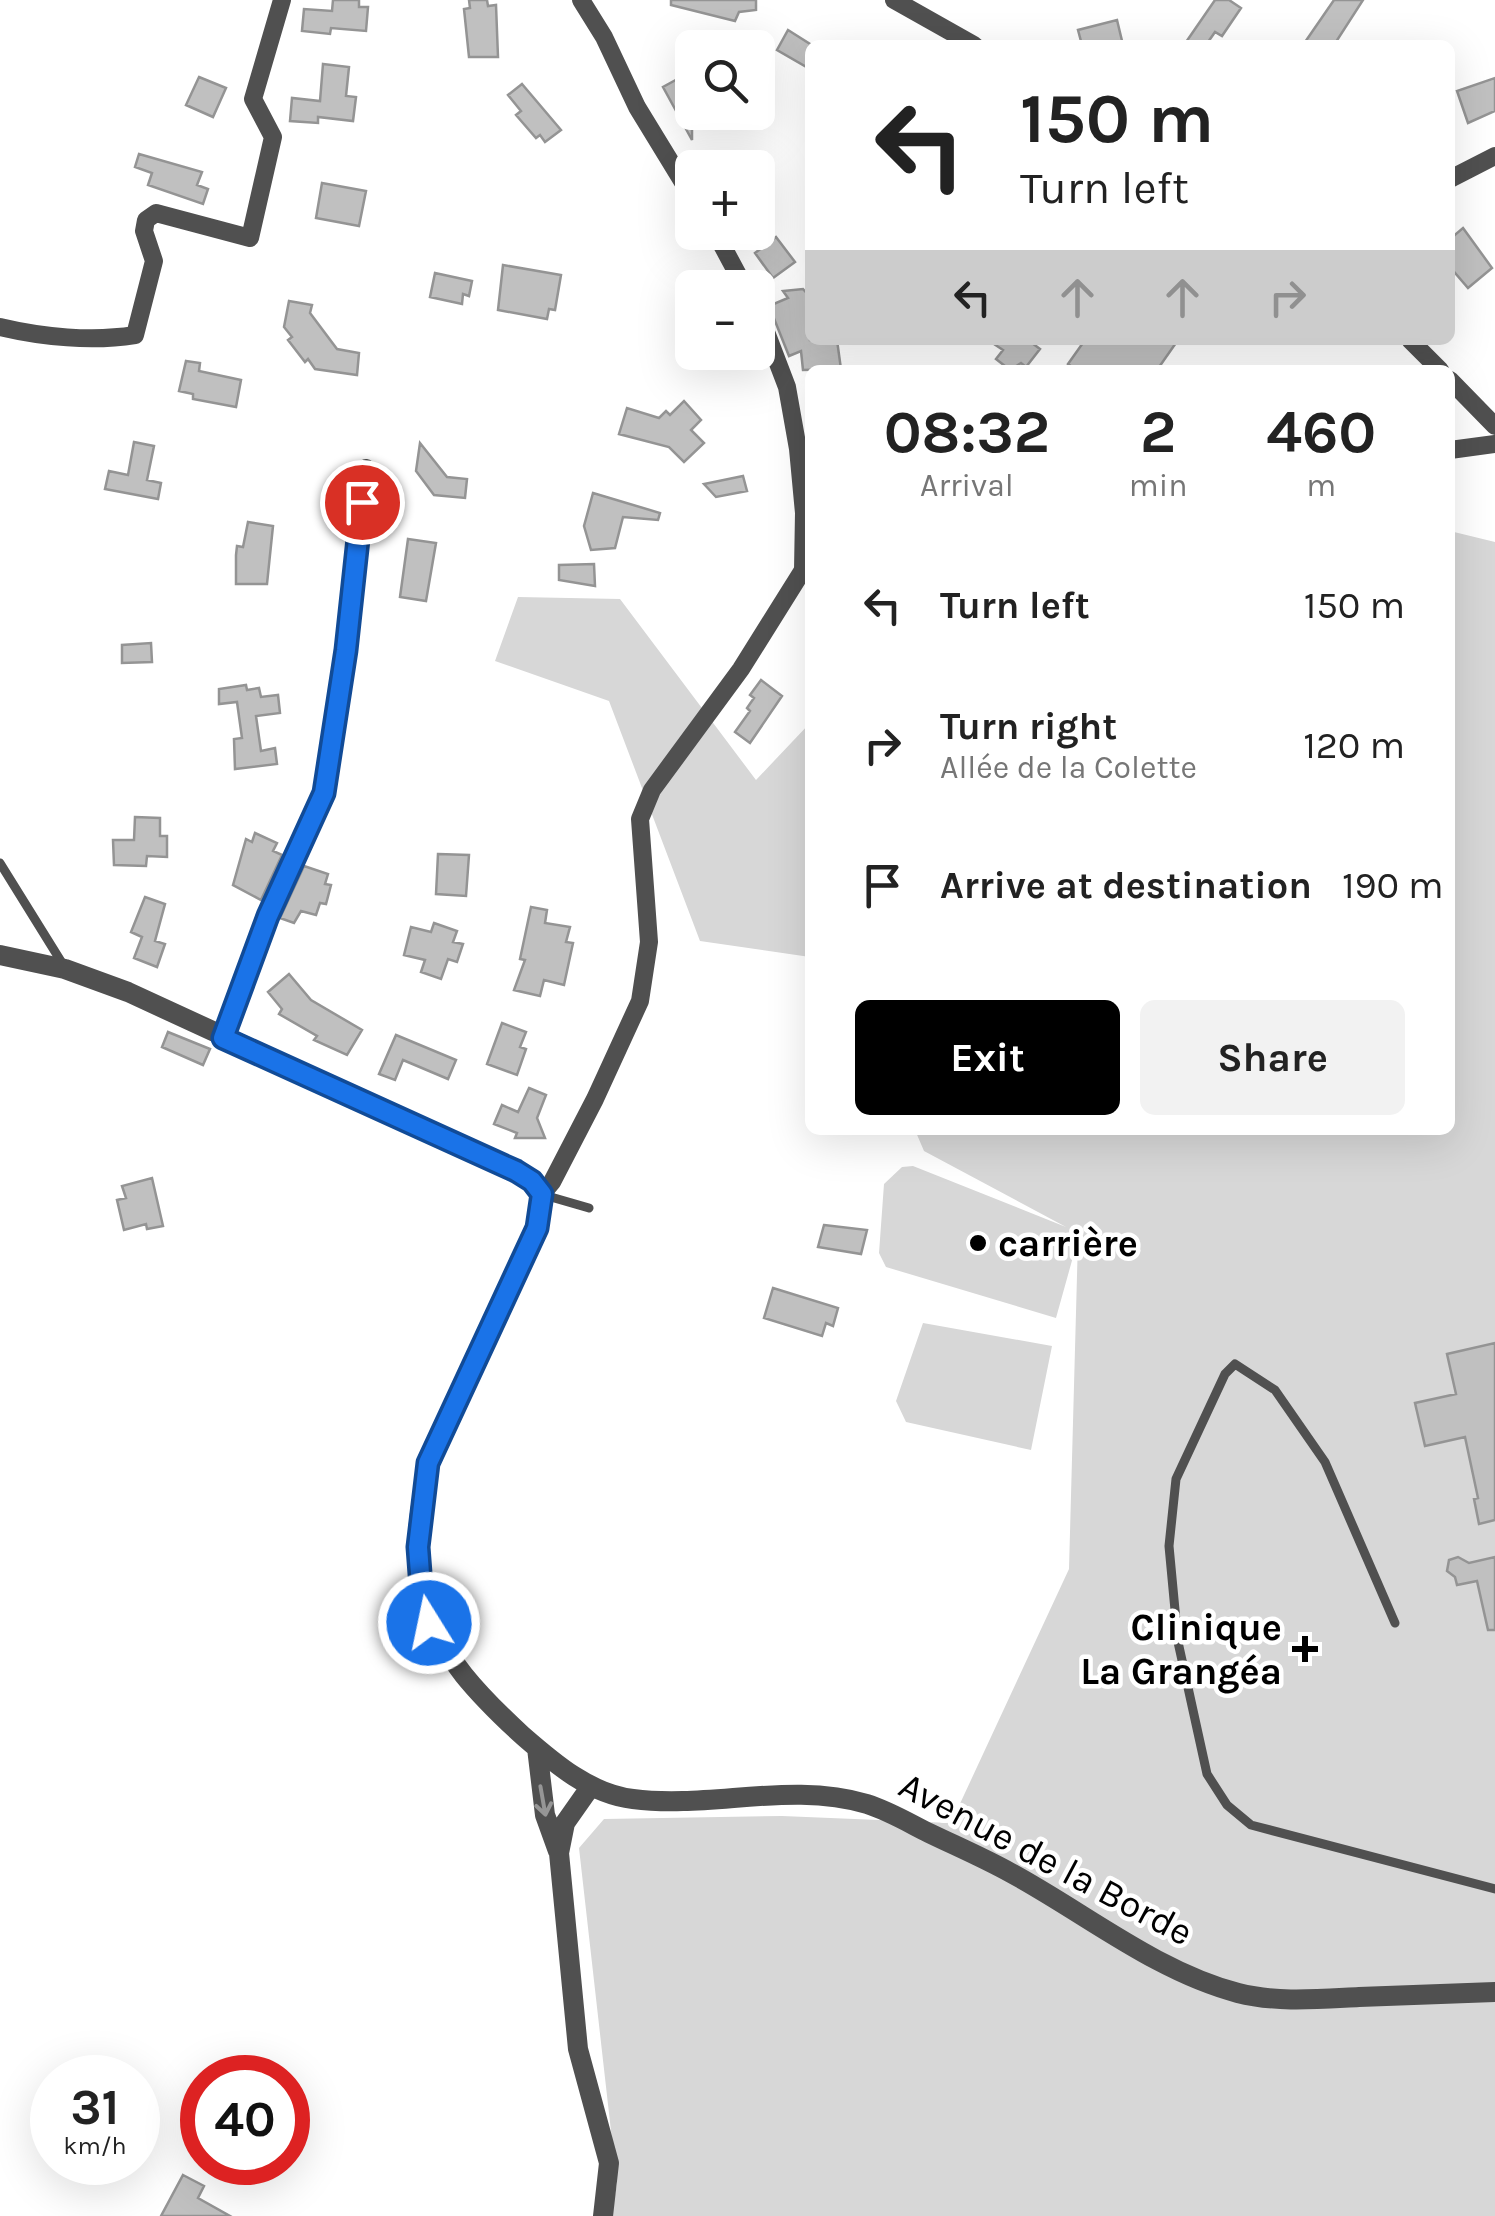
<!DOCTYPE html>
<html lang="en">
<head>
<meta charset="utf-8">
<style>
  :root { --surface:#fff; --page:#f2f2f2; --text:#222; --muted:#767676; --accent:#000 }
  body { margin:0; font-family:Karla,sans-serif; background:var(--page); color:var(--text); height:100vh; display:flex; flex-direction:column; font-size:38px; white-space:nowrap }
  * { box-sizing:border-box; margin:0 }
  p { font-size:32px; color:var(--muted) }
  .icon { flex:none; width:55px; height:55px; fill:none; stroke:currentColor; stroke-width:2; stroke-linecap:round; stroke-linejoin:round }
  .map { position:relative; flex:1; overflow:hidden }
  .panel { position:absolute; left:805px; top:365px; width:650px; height:770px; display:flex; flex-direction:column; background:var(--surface); border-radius:15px; box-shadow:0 10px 40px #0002 }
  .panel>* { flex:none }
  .guide { position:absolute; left:805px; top:40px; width:650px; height:305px; border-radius:15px; box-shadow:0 10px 40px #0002; background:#fff; color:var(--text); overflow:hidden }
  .controls { position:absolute; left:675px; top:30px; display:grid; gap:20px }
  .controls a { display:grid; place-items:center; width:100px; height:100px; border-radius:15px; background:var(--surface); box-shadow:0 10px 40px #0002; font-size:50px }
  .speed { position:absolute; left:30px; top:2055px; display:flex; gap:20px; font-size:50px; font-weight:700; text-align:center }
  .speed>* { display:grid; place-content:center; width:130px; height:130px; border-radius:50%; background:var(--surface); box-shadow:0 10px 40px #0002; line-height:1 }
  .speed small { font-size:25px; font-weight:400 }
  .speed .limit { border:15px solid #d22; background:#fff; color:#111 }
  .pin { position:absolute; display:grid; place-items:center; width:85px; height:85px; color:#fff; margin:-42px; border:5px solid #fff; border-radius:50%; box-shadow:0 2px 10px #0007 }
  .me { position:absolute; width:110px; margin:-55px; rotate:350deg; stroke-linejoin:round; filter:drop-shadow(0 0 8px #0008) }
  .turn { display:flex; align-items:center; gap:35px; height:210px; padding:0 50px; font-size:45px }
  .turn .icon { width:130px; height:130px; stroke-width:2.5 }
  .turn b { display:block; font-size:70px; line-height:85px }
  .lanes { display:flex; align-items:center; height:95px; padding:0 50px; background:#0003; justify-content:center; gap:50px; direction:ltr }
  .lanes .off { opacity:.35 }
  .eta { display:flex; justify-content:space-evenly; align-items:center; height:170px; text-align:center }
  .eta b { font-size:60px; font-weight:700; line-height:70px }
  .button { display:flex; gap:20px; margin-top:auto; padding:20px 50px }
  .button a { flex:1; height:115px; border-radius:15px; background:var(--accent); color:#fff; font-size:40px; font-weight:700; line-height:115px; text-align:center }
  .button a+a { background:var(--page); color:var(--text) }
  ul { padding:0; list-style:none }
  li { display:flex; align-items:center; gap:30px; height:140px; padding:0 50px }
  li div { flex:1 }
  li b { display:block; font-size:38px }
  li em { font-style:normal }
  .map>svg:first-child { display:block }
  .green { fill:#d7d7d7 }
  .building { fill:#c0c0c0; stroke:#949494; stroke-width:2.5 }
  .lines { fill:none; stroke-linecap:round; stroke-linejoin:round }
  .service { stroke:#505050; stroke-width:9 }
  .minor { stroke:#505050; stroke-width:18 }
  .tertiary { stroke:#505050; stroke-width:20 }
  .oneway { stroke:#969696 }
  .route-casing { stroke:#114b97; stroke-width:25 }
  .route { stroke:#1a73e8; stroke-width:18 }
  .poi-dot { fill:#000; stroke:#fff; stroke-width:4 }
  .labels { text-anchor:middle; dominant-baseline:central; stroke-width:9; stroke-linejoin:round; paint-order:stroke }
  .poi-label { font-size:38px; font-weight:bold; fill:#000; stroke:#fff; text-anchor:start }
  .street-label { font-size:38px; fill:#000; stroke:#fff }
</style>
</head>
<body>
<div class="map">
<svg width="1495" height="2216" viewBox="0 0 1495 2216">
  <rect width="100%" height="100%" fill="#fff"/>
  <path class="green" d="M1450,531L1495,542V2216H611L617,2184L579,1848L604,1819L782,1816L951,1823L1069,1569L1078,1239L1056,1318L886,1267L879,1253L884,1184L902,1167L913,1166L1066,1227L924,1151L915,1130H1450Z
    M518,597L620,599L756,780L810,723V957L700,941L609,701L495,661Z
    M923,1323L1052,1346L1031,1450L906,1422L896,1401Z"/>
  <path class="building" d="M333,0H359V7H368L366,31L331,28L330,34L302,31L304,9L332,11Z
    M469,0H487L488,6L496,5L498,57H469L464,9L470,8Z
    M671,0H756V10L739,12L735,21L671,5Z
    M1215,0H1229L1241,8L1222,36L1215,32L1206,45H1184Z
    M1334,0H1363L1334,45H1303Z
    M1117,20L1123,45H1082L1078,30Z
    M788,30L810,44V69L777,50Z
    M323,64L349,67L346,96L356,97L353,121L318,117V123L290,121L292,98L320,101Z
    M692,71V140L663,87Z
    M199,77L226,88L213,117L186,105Z
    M1495,78V111L1468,123L1457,91Z
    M522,84L561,130L545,142L540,135L536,138L516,115L521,111L508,95Z
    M139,154L202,172L197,185L208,189L203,204L148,185L152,173L135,167Z
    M322,183L366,191L359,226L316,218Z
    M1463,228L1492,268L1468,288L1450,267V239Z
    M776,237L795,262L773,278L755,253Z
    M503,265L561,275L555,310L549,309L547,319L498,310Z
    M435,273L472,281L469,296L463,294L462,304L430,297Z
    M803,289L810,297V340H837L841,369L803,370L801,351L789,356L769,306L788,298L783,291Z
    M289,301L312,305L310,313L337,349L359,353L357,375L315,369L308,359L305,362L288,340L292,337L284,327Z
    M988,340H1028L1040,349L1026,367L1021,363L1010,370L996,359L1003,350Z
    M1085,340H1178L1157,370H1076L1068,364Z
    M186,361L200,363L199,371L241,380L236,407L193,399V394L179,391Z
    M684,401L701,420L691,430L704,443L684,462L669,447L619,434L627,408L659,418L666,411L670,415Z
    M134,442L154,446L147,480L161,483L158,499L105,489L109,471L128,475Z
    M420,443L447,477L467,479L465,498L434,495L416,471Z
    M743,476L747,491L716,497L704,484Z
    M593,493L660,513L658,520L623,517L615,548L591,550L584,526Z
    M248,522L273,526L267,584H236V555L237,546L243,547Z
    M408,539L436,543L426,601L400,597Z
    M594,564L595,586L559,580V565Z
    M151,643L152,662L122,663V645Z
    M761,680L782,696L750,743L735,732L750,711L747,708L754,698L750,695Z
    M246,685L247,690L259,688L261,697L278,695L280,713L256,716L261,751L275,748L277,764L235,769L234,739L242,738L237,702L219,704V689Z
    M135,817L160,818V836H167V857L147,856L146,866L114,865L113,840H134Z
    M255,833L277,843L273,851L282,855L261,900L233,885L246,839L252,842Z
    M438,854L469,855L466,896L436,894Z
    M304,866L328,874L325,884L331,885L326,904L320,903L316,915L301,911L294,923L280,918Z
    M145,897L165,904L155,941L165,944L157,967L134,958L142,937L131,932Z
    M531,907L547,910L545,923L570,927L566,942L573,943L564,985L544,980L540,996L514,990L525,960L520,959Z
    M434,923L457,931L453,942L463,944L457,962L448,959L441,979L421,972L425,960L404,955L411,927L431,932Z
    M289,974L311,1000L362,1030L347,1055L314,1040L317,1036L279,1014L282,1009L268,992Z
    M502,1023L526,1032L520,1047L526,1049L517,1075L487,1064Z
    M168,1032L210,1049L203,1065L162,1047Z
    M396,1035L456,1060L448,1079L403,1060L395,1080L379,1074Z
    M529,1088L546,1095L537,1118L545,1138H515L517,1133L494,1124L502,1105L518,1112Z
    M152,1178L163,1226L147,1229L146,1224L124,1230L117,1200L126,1198L122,1186Z
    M824,1225L867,1230L861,1254L818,1247Z
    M773,1288L838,1308L833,1326L826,1323L822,1336L764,1318Z
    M1495,1343V1520L1479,1524L1474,1499L1478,1498L1465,1437L1425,1446L1415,1403L1456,1394L1447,1354Z
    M1458,1557L1469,1563L1495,1557V1630H1488L1477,1581L1457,1585L1455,1577L1447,1571L1449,1560Z
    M183,2175L204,2186L198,2198L230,2216H161Z"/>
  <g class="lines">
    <path class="service" d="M0,863L64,966
      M544,1195L589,1208
      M1395,1623L1325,1462L1275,1390L1235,1364L1225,1374L1176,1479L1169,1546L1178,1642L1207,1774L1227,1805L1251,1825L1495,1889"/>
    <path class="minor" d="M581,0L604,37L637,107L692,197
      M894,0L974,45
      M1450,179L1495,156
      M715,232L745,288
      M0,327C42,337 92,342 135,335L154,261L144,231L146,220L156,213L250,238L273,137L253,99L282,0
      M1410,340L1440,370
      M1450,380L1495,426
      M1450,450L1495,444
      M223,1038L268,915L324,793L346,649L366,468
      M542,1194L552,1182L595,1099L640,1001L649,942L640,819L652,790L741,669L803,570L804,513L798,449L787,387L758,311"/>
    <path class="tertiary" d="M0,955L65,969L128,992L516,1171L532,1181L542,1194L537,1228L429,1463C399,1594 427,1648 523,1736C554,1763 590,1794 633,1799C710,1809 792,1781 867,1804C889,1811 909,1823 929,1833C956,1846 984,1858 1011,1873C1085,1913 1155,1971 1238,1993C1277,2003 1319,1999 1359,1997C1404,1995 1450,1994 1495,1992
      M537,1748L545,1815L558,1851
      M591,1786L565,1823L559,1853L578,2049L609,2163L603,2216"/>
  </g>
  <defs><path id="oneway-shaft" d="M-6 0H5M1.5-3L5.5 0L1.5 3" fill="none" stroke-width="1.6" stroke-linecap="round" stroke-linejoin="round" transform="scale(2.5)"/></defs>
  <use class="oneway" href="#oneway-shaft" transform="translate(543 1801) rotate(80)"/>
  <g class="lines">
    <g class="route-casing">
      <path id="route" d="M362,502L346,650L324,793L268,916L223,1038L516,1171L532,1181L542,1194L537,1228L428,1463L418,1547L422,1600L429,1623"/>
    </g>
    <use href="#route" class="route"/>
  </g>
  <g class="poi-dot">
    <circle cx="978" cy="1243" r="10"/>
    <path d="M1300 1634h10v10h10v10h-10v10h-10v-10h-10v-10h10z"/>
  </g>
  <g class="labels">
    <g class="poi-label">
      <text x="998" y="1243">carrière</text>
      <text x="1282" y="1627" text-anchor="end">Clinique<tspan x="1282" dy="44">La Grangéa</tspan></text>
    </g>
    <g class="street-label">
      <text transform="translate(1046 1859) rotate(28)">Avenue de la Borde</text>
    </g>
  </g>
</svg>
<div class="controls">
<a><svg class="icon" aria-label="search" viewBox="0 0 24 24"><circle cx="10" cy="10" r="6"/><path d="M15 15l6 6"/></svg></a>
<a>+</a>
<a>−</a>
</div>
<div class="speed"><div>31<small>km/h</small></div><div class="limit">40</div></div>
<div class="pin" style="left:362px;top:502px;background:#d93025"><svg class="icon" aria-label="arrive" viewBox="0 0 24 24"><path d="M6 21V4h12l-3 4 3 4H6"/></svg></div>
<svg class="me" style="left:429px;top:1623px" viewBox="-20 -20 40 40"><circle r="17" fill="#1a73e8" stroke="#fff" stroke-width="3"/><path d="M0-11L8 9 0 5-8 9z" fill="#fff"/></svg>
<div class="guide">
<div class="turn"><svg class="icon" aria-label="left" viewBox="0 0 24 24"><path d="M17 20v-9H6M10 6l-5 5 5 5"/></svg><div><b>150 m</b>Turn left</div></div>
<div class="lanes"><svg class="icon" aria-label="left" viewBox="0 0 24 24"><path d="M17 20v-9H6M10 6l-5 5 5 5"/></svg><svg class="icon off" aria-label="ahead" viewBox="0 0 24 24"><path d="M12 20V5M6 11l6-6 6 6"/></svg><svg class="icon off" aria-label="ahead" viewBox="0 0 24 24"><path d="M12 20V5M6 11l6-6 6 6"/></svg><svg class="icon off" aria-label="right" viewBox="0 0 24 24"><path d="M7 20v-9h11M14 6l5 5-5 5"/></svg></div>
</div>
<section class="panel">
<div class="eta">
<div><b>08:32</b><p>Arrival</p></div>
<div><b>2</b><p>min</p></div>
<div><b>460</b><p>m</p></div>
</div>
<ul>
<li><svg class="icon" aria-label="left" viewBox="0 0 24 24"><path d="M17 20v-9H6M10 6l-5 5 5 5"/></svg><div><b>Turn left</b></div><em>150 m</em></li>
<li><svg class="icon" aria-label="right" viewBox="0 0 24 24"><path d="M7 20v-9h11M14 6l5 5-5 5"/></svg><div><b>Turn right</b><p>Allée de la Colette</p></div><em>120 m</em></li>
<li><svg class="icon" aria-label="arrive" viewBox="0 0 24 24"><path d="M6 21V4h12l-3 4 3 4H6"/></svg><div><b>Arrive at destination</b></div><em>190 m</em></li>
</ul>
<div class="button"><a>Exit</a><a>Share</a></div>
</section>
</div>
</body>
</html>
